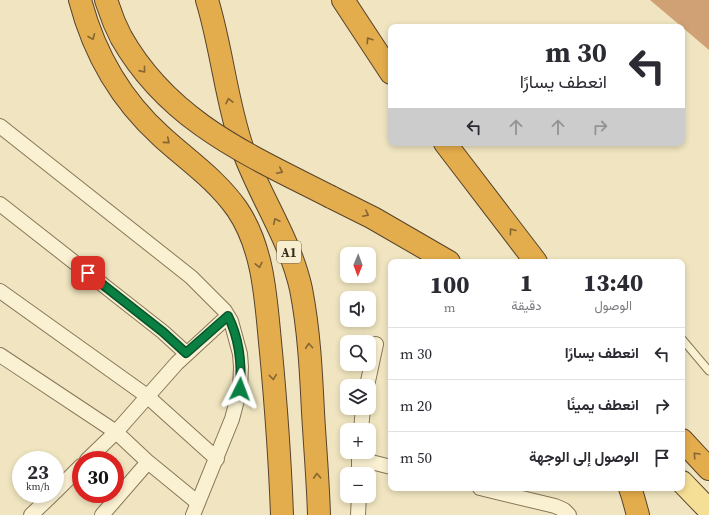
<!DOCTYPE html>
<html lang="ar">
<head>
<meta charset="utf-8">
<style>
  :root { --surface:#fff; --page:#f2f2f3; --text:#2b2b33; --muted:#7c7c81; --line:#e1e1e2 }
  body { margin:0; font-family:"Source Serif 4",Vazirmatn,serif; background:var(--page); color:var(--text); direction:rtl; height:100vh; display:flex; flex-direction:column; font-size:15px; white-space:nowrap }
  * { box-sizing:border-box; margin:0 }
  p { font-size:13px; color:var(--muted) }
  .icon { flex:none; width:22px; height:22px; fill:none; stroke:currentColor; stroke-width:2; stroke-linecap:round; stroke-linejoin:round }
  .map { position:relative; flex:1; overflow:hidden; direction:ltr }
  .details { position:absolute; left:388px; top:259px; width:297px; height:232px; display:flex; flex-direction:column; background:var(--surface); border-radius:8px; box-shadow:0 2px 6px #0003; direction:rtl }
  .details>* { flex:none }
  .hud { position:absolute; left:388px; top:24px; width:297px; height:122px; border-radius:8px; box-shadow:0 2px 6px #0003; direction:rtl; background:#fff; color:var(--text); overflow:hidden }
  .needle { width:26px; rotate:181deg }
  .fabs { position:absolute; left:340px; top:247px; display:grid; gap:8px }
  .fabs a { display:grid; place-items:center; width:36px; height:36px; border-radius:8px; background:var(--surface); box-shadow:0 2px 6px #0003; font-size:20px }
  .speed { position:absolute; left:12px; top:451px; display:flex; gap:8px; font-size:20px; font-weight:700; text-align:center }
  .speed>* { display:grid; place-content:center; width:52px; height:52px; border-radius:50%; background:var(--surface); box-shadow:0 2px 6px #0003; line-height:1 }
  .speed small { font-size:10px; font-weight:400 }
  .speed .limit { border:6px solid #d22; background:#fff; color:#111 }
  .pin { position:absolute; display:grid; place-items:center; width:34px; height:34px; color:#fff; margin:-17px; border-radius:8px; box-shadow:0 2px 6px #0006 }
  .me { position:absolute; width:44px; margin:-22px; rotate:3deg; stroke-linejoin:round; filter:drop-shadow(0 0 3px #0008) }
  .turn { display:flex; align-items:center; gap:14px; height:84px; padding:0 12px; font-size:18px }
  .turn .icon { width:52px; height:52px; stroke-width:2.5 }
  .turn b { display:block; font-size:28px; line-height:34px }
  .lanes { display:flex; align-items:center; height:38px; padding:0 12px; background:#0003; justify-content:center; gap:20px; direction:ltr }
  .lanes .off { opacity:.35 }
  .eta { display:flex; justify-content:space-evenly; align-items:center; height:68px; text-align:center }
  .eta b { font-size:24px; font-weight:800; line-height:28px }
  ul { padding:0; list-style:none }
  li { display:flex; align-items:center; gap:12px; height:52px; padding:0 12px; border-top:1px solid var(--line) }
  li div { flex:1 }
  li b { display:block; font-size:15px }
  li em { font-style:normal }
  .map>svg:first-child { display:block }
  .building { fill:#d0a174 }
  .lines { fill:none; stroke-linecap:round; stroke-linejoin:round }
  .service-casing { stroke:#897657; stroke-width:9 }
  .minor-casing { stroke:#897657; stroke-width:16 }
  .primary-casing { stroke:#57432c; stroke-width:24 }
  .motorway-casing { stroke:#57432c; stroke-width:24 }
  .service { stroke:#faf1d3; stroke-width:7 }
  .minor { stroke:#faf1d3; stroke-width:14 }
  .primary { stroke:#f5de95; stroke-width:22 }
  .motorway { stroke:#e3ac4c; stroke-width:22 }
  .motorway-bridge-casing { stroke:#57432c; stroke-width:24; stroke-linecap:butt }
  .motorway-bridge { stroke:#e3ac4c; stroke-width:22 }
  .oneway { stroke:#856632 }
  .route-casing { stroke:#07532c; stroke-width:10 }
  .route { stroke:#0b8043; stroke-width:7 }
  .labels { text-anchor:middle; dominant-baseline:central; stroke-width:3.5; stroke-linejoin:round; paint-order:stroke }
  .shield { fill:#f7eed0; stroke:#716652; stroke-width:1 }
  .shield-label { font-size:13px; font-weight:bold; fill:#382c1c }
</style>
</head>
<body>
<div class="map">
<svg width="709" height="515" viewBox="0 0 709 515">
  <rect width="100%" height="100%" fill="#f0e5c0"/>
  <path class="building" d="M650,0H709V50L682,27Z"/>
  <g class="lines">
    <g class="service-casing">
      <path id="service" d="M682,339L709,371"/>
    </g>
    <g class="minor-casing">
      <path id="minor" d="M0,126L191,277L225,311L231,321L240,354L241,367L240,389L232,419L193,515
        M0,204L163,332L186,353
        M0,291L147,396L217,459
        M0,355L116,432L148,462L198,503
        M367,386L376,344
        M361,430L363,408
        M359,459L391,467
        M87,460L116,432L177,363L228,316
        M359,474V452
        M480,488L555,506L564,510L569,515
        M55,492L81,466
        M31,515L53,494
        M102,515L148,462
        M358,515L359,496"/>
    </g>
    <g class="primary-casing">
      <path id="primary" d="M682,482L709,510"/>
    </g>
    <g class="motorway-casing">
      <path id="motorway" d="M80,0C94,53 120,99 161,136C187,160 216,179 237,209C265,250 266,304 271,352C276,406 280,461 282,515
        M106,0L114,22L121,37
        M207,0C222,49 226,101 243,150C260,197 290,239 301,289C309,330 311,371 313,412C315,447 318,481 319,515
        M343,0L391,73
        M445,143L536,262
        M331,197L373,218L449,262
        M682,440L709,469
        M630,488L633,497L638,515"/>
    </g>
    <use href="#service" class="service"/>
    <use href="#minor" class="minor"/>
    <use href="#primary" class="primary"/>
    <use href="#motorway" class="motorway"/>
    <g class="motorway-bridge-casing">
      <path id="motorway-bridge" d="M121,37C169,122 249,155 331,197"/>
    </g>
    <use href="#motorway-bridge" class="motorway-bridge"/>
  </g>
  <defs><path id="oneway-chevron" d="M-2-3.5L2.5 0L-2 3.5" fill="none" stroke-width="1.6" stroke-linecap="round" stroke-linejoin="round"/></defs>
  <g class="oneway">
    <use href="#oneway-chevron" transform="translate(92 37) rotate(68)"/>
    <use href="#oneway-chevron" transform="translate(369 40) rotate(-124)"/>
    <use href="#oneway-chevron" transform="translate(143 70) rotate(51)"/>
    <use href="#oneway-chevron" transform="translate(229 101) rotate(-102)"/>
    <use href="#oneway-chevron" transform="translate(167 141) rotate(40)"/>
    <use href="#oneway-chevron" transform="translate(280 171) rotate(27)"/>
    <use href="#oneway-chevron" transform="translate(366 214) rotate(27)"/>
    <use href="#oneway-chevron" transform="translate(276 221) rotate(-116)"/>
    <use href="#oneway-chevron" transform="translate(512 231) rotate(-127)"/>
    <use href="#oneway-chevron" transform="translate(259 265) rotate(77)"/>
    <use href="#oneway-chevron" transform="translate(309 346) rotate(-95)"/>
    <use href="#oneway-chevron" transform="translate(273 377) rotate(84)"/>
    <use href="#oneway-chevron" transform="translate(696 455) rotate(-133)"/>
    <use href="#oneway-chevron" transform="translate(317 476) rotate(-93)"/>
  </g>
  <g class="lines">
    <g class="route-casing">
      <path id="route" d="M88,273L163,332L186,353L228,316C239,338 242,364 240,389"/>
    </g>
    <use href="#route" class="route"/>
  </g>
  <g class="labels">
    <rect class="shield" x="277" y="241" width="24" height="22" rx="3"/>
    <g class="shield-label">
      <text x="289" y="252">A1</text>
    </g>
  </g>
</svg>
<div class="fabs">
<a><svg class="needle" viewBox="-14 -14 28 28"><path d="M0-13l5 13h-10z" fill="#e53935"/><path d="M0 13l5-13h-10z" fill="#7c7c81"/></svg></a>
<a><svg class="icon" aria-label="sound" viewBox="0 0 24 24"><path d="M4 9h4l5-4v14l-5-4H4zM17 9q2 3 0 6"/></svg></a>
<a><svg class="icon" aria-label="search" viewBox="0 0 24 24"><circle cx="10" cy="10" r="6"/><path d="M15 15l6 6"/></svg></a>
<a><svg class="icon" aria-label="layers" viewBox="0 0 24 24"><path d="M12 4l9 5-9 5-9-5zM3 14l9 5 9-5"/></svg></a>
<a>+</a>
<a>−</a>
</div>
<div class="speed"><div>23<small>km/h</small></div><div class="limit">30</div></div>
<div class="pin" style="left:88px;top:273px;background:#d93025"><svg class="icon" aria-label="arrive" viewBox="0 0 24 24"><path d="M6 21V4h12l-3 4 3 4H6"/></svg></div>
<svg class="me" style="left:240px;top:389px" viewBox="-20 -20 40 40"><path d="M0-17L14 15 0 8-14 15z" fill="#0b8043" stroke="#fff" stroke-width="4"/></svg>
<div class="hud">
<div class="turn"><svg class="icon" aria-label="left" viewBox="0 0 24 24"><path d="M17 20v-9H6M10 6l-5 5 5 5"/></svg><div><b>30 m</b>انعطف يسارًا</div></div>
<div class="lanes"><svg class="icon" aria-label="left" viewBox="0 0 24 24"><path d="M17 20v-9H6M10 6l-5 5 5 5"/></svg><svg class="icon off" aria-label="ahead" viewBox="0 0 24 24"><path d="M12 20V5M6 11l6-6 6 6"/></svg><svg class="icon off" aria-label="ahead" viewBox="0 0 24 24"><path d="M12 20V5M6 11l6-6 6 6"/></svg><svg class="icon off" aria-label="right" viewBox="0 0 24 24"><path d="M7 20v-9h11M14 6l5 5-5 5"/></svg></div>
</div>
<section class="details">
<div class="eta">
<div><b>13:40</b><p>الوصول</p></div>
<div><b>1</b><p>دقيقة</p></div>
<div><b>100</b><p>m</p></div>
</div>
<ul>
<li><svg class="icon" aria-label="left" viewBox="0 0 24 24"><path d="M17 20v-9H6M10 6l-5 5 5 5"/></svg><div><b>انعطف يسارًا</b></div><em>30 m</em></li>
<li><svg class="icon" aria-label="right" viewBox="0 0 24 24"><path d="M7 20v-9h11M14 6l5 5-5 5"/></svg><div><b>انعطف يمينًا</b></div><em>20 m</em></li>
<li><svg class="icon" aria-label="arrive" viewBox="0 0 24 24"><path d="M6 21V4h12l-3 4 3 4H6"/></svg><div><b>الوصول إلى الوجهة</b></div><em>50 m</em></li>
</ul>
</section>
</div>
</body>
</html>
